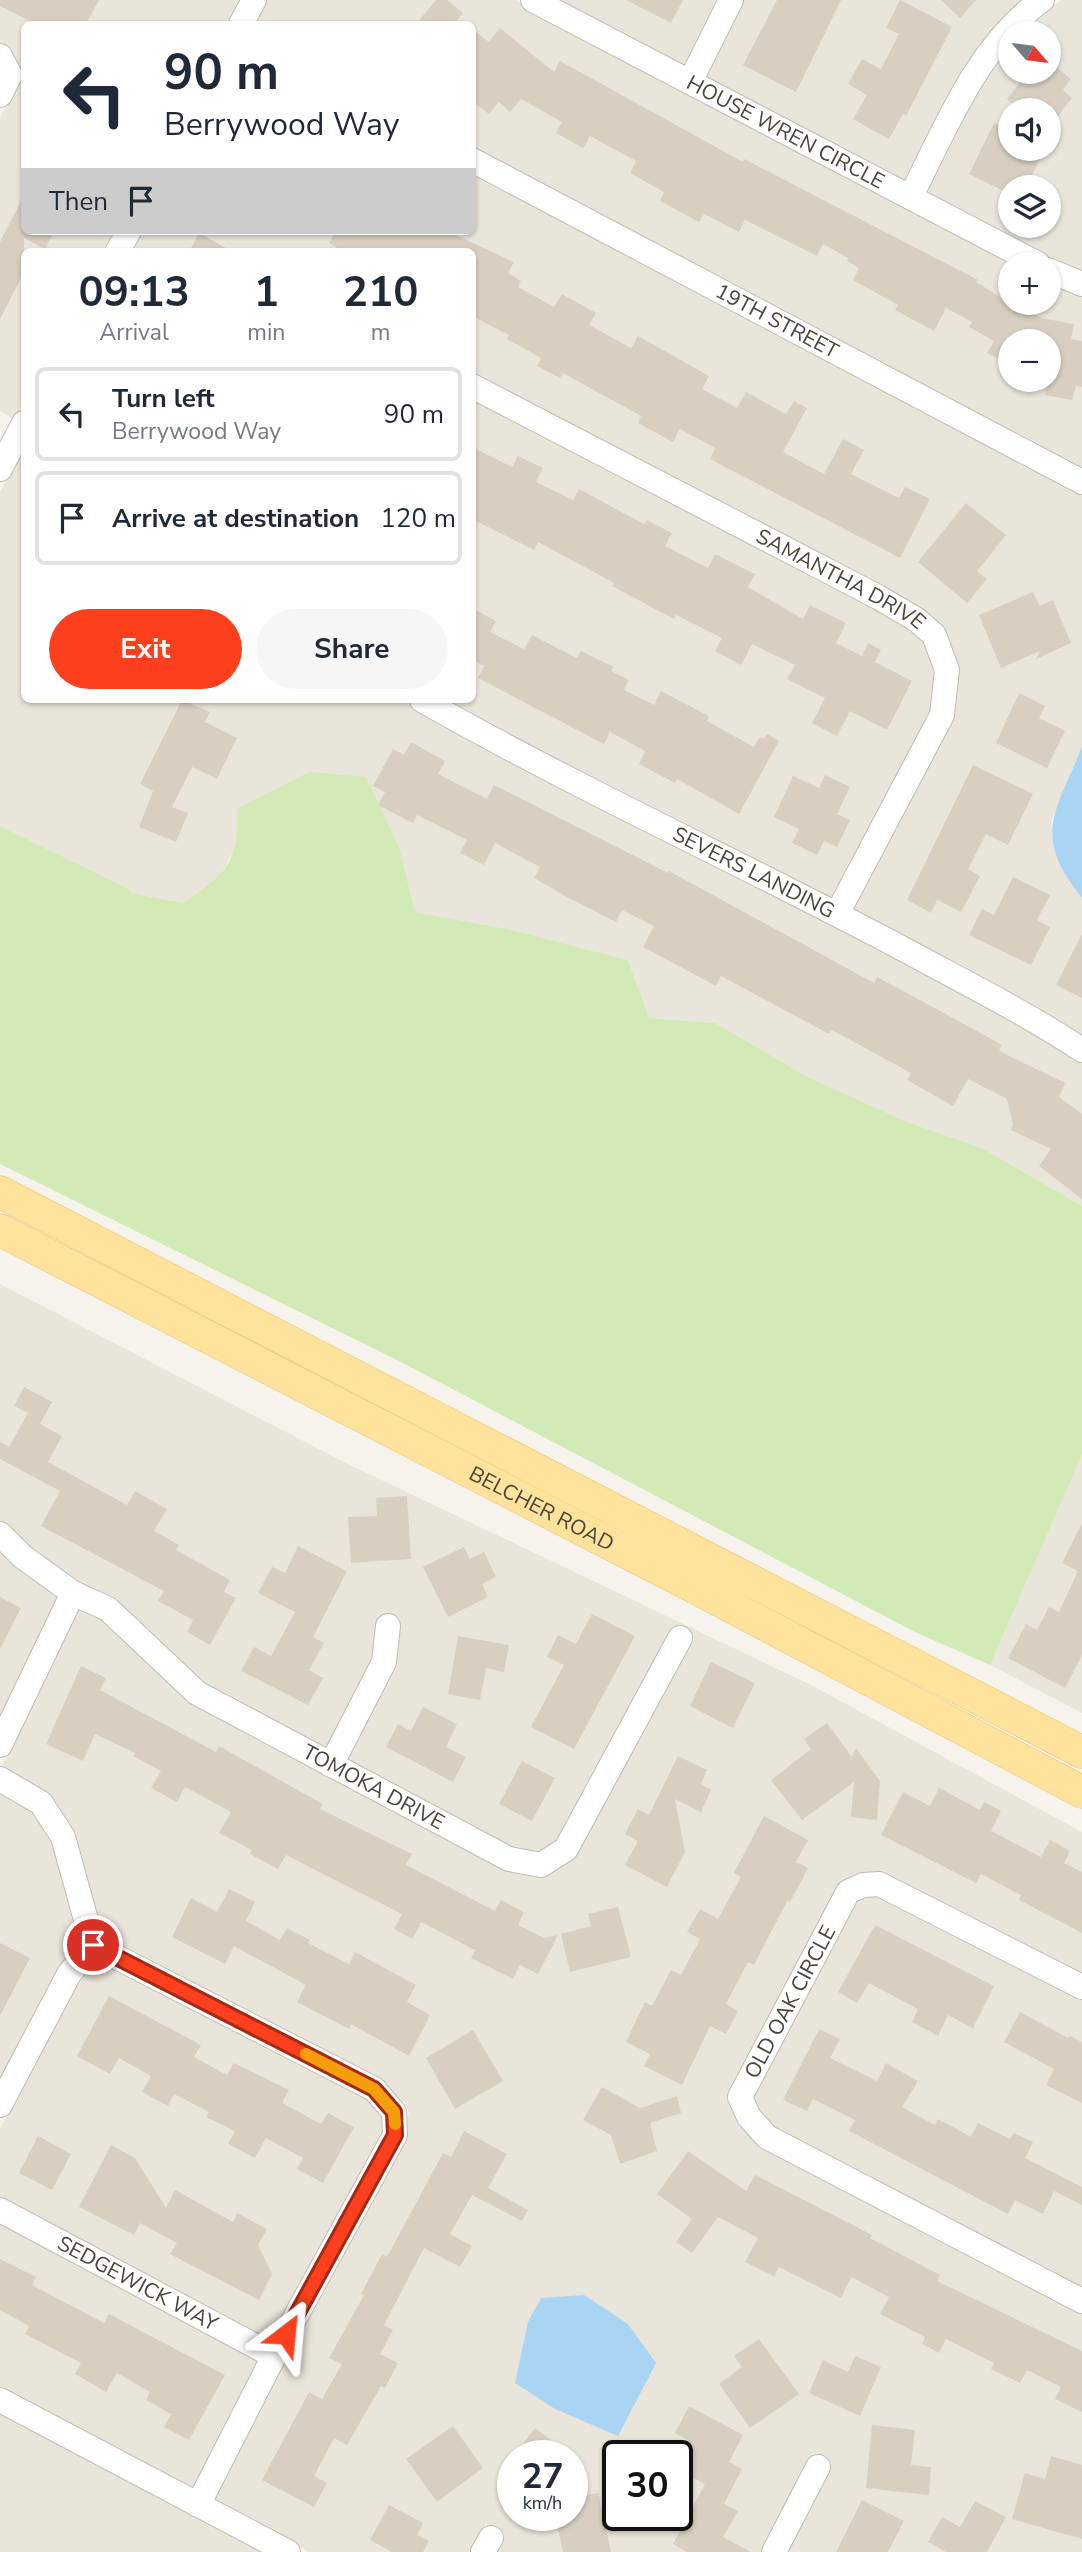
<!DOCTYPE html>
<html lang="en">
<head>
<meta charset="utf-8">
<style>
  :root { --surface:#fff; --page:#f6f6f7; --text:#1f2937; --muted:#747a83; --line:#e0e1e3; --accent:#fc3f1d }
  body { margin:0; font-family:"Nunito Sans",sans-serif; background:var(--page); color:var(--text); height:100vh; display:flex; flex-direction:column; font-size:26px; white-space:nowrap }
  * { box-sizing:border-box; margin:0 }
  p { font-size:23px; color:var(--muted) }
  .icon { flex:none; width:38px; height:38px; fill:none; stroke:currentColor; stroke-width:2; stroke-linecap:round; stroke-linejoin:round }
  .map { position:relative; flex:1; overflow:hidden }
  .drawer { position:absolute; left:21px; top:248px; width:455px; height:455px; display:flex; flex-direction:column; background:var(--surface); border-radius:10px; box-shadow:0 2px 5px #0004 }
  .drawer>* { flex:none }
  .banner { position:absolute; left:21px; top:21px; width:455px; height:214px; border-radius:10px; box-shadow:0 2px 5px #0004; background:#fff; color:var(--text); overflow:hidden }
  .needle { width:46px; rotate:118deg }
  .fabs { position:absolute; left:998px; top:21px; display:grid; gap:14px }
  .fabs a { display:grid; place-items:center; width:63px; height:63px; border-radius:50%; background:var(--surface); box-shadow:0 2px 5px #0004; font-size:35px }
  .speed { position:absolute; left:497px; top:2440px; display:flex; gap:14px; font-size:35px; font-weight:700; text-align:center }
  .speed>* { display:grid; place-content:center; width:91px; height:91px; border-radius:50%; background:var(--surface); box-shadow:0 2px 5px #0004; line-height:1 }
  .speed small { font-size:18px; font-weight:400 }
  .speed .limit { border:4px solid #111; border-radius:10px; background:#fff; color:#111 }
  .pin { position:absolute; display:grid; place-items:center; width:60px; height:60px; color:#fff; margin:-30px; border:4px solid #fff; border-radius:50%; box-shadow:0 2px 7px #0007 }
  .me { position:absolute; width:77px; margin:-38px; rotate:29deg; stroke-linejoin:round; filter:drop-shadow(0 0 5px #0008) }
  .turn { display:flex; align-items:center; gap:24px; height:147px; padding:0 28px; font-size:32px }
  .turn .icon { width:91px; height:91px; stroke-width:2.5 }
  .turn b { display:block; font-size:49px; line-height:60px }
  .then { display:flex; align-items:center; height:66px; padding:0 28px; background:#0003; gap:14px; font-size:26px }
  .eta { display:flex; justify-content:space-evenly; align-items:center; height:119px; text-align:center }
  .eta b { font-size:42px; font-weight:700; line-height:49px }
  .button { display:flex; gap:14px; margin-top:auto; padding:14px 28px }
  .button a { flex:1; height:80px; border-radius:42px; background:var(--accent); color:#fff; font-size:28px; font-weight:700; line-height:80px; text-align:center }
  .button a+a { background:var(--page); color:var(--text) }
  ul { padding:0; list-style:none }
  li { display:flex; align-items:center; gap:21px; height:94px; margin:0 14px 10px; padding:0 14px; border:4px solid var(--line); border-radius:10px }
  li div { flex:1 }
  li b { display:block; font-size:26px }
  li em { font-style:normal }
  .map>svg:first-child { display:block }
  .residential { fill:#eae5da; fill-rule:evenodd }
  .green { fill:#d2eab5 }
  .water { fill:#a9d4f2 }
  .building { fill:#d8cfc1 }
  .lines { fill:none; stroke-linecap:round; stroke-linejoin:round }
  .minor-casing { stroke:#c2bbae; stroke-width:26 }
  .major-casing { stroke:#e6c16a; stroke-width:33 }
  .minor { stroke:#fff; stroke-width:24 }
  .major { stroke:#ffe39c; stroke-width:32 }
  .route-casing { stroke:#a42913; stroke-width:18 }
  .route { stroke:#fc3f1d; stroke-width:12 }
  .slow { stroke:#f59e0b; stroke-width:12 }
  .labels { text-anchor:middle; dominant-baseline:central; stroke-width:5; stroke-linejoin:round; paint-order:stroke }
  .street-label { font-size:21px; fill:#4b4439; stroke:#fff }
</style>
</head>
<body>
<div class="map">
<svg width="1082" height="2552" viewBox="0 0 1082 2552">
  <rect width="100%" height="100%" fill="#f6f3ec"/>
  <path class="residential" d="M0,0H241L228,24H24V231H116L105,252H24V400L14,419L0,411V118L20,80L0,45Z
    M266,0H515L1017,264H1010V303H1048V281L1082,294V471L473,149L472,24H253ZM1010,341H1048V380H1010Z
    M554,0H718L684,69Z
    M743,0H1025L906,182L704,79Z
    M1061,0H1082V274L1073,272L925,192L986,76L1010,46V72H1048V33H1020ZM1010,110H1048V149H1010ZM1010,187H1048V226H1010Z
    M473,171L1082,493V746L1051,821L1053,845L1068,880L1082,898V1039L851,911L952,717L944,632L473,375L472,252H130L141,231H472Z
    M473,397L873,605L925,639L936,670L932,711L832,901L442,700H472Z
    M24,447V700H402L476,742L833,923L1034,1030L1079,1060L1082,1063V1206L982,1148L907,1122L806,1076L715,1023L649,1018L628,960L508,929L415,912L400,850L239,840L219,879L183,903L132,893L129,889L0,826V492Z
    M0,1284L348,1464L811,1685L1082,1832V1976L861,1875L732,2108L1082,2312V2552H786L832,2463L813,2453L761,2552H496L505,2534L486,2524L471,2552H309L212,2501L409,2113L405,2102L102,1939L72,1832L1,1768L79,1607L102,1617L164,1677L504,1867L576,1854L694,1635L674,1625L557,1842L537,1854L512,1849L345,1761L394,1667L399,1618L378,1615L374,1659L325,1751L203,1685L78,1585L29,1549L0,1521ZM513,2455H572V2515H513ZM618,2455H677V2515H618Z
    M1082,1455V1713L990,1665Z
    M0,1548L60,1595L0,1720Z
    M0,1790L33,1810L53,1840L82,1942L0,2082Z
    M866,1895H878L1082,1998V2290L773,2129L757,2112L752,2099L856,1899Z
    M97,1958L367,2096L384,2115V2132L269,2343L0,2198V2129L78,1980Z
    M0,2221L260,2360L193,2491L0,2389Z
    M0,2411L267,2552H0Z"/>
  <path class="green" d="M309,772L366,777L400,850L415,912L508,929L628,960L649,1018L715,1023L806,1076L907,1122L982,1148L1082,1206V1455L990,1665L915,1632L397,1360L0,1164V826L129,889L132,893L183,903C225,875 240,862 237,809Z"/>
  <path class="water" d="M1082,746V898C1030,833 1057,812 1082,746Z
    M584,2295L628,2324L656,2363L618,2436L555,2409L515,2383L528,2322L541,2298Z"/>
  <path class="building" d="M0,0H99L86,24H36L0,6Z
    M436,0H447L463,13L454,24H416Z
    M626,0H683L671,23Z
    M777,0H841L796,92L743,65Z
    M900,0L952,27L906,116L903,114L889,139L853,119L867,95L848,84L862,59L881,69L899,34L886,28Z
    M941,0H976L960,18Z
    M500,28L554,72L560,61L743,162L744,159L978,280L976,282L1010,303L1042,318L1074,324L1071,339L1082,341V387L1076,386L1072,400L1045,395L1048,380V341H1010V365L987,353L994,341L969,327L972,322L946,308L934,331L895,310L898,305L853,280L859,268L847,261L848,258L823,244L817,256L745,220L739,232L704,214L699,222L660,201L664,192L630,173L636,161L590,136L583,148L556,133L562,122L521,99L510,112L499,102L489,114L472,101V29L489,42Z
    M1051,63L1071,79L1063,90L1072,98L1048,129V110H1020L1007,99L1024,77L1034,85L1048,72Z
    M994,123L1010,130V149H1045L1026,187H1010V194L969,174Z
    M24,195V231H54L45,249L24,238V272L0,319V242Z
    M336,231H447L514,262L508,273L521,281L518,287L554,307L562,294L596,313L589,325L631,348L638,336L709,376L702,389L737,408L746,392L786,414L794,401L807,408L783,452L824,474L843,439L864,450L851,474L899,498L905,487L930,499L900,558L710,459L715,448L680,429L673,442L638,423L641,416L563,373L560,378L537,366L541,358L507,339L509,335L472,316V252H343L329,243Z
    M199,233L233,252H189Z
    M472,447L512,467L518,456L543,468L536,482L573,500L579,489L644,524L647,520L672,533L665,546L708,568L715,554L755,574L748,587L803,619L810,605L846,623L836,643L862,656L868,643L881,650L875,662L912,681L887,730L850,711L837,736L812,723L825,698L787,679L795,665L752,644L741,665L715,651L722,638L676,615L674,619L612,586L614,583L538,542L534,550L472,519Z
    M966,503L1006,535L977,571L987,579L967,603L918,562Z
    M1033,592L1040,606L1053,600L1071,643L1036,659L1040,651L1001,668L979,615Z
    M472,608L496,621L490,632L524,649L532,635L577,658L581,651L614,667L611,671L629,680L624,690L654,705L661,691L709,716L707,721L754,747L760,737L764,739L767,734L779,741L739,814L677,779L675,783L639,764L645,751L610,732L604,744L478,678L484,666L472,660Z
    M1019,693L1045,706L1039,718L1065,731L1047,768L996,743Z
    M182,700L210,712L205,722L237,738L217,779L192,767L172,807L188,813L176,842L139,827L153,791L140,784Z
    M411,742L445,761L438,774L487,799L494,785L668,873L669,871L874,983L877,977L944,1013L1002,1045L999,1051L1065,1083L1059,1097L1082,1114V1199L1039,1166L1051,1149L1011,1130L1013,1125L1007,1099L968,1079L953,1106L907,1080L911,1073L832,1030L829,1034L721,976L716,986L643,947L654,926L622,910L616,922L567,897L534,878L540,867L495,843L484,865L460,853L467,840L417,815L413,823L378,805L385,792L373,786L393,749L404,755Z
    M973,765L1033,794L1008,845L986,834L968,869L980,876L961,912L937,900L931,913L907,900Z
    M825,775L850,787L837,814L850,820L837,847L824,841L817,855L792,843L799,829L774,817L793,776L819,788Z
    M1013,877L1050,895L1037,920L1050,927L1031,965L969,935L982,909L994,915Z
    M1082,934V998L1056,985Z
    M24,1387L52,1402L40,1424L62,1436L48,1462L127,1505L135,1491L167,1509L154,1531L179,1545L176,1550L230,1580L224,1592L236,1598L210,1645L187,1632L193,1620L158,1601L164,1591L41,1526L60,1491L0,1459V1442L9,1447L28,1413L14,1406Z
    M407,1496L411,1559L351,1563L348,1517L377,1516L376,1498Z
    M1082,1523V1655L1065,1688L1008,1658L1026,1624L1037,1630L1049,1607L1059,1612L1078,1571L1062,1563Z
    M298,1546L347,1571L313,1637L324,1643L309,1670L323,1678L308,1705L241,1671L254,1647L271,1656L295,1612L258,1593L272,1567L285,1573Z
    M464,1547L470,1559L484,1552L496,1577L482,1584L488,1597L448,1617L423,1567Z
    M0,1597L21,1608L0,1649Z
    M592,1614L635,1636L574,1749L531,1727L564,1665L547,1657L558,1635L576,1644Z
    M458,1636L509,1645L504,1672L486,1668L480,1700L448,1694Z
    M711,1662L755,1683L733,1728L690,1706Z
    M81,1666L106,1678L100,1690L216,1752L219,1746L323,1804L320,1809L412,1854L406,1865L495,1911L501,1900L524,1912L518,1925L544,1938L558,1935L538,1974L520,1965L513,1979L471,1958L475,1950L421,1922L413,1939L394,1929L402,1914L286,1855L278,1869L250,1854L252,1850L219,1833L231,1812L185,1787L177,1802L151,1788L161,1771L133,1756L135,1753L95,1734L83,1761L46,1744Z
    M423,1707L457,1724L446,1747L466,1757L453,1782L386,1747L398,1724L411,1731Z
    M827,1723L852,1757L856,1748L880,1781L877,1820L851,1817L854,1782L802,1820L771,1780L811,1749L804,1739Z
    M678,1756L707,1770L701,1784L711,1790L701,1812L675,1799L685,1852L667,1887L625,1865L638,1841L625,1834L638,1809L649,1815Z
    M522,1761L555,1778L532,1821L499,1804Z
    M939,1788L980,1810L984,1802L1001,1811L991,1831L1041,1857L1050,1840L1070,1851L1064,1863L1082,1872V1933L1019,1900L1021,1895L981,1874L976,1883L881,1835L903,1792L930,1806Z
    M764,1816L808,1840L796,1862L808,1868L790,1902L787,1901L754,1965L748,1962L726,2004L738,2011L726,2034L710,2026L682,2085L644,2066L650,2054L626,2042L645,2002L652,2006L671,1970L681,1975L700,1939L687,1932L700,1909L718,1919L741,1877L734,1873Z
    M229,1889L255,1902L246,1921L280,1940L287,1928L310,1940L308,1943L349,1964L355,1952L416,1985L407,2002L430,2015L409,2056L351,2024L349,2029L297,2002L306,1985L234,1946L225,1964L172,1937L191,1898L217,1912Z
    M618,1907L631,1957L570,1972L561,1934L591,1926L588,1914Z
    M875,1925L994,1986L973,2028L948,2015L938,2036L912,2022L918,2009L869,1983L857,2003L838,1992Z
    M0,1943L30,1958L0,2016Z
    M109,1996L201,2045L194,2057L227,2075L234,2063L289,2090L282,2103L321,2124L328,2113L354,2127L323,2183L297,2169L303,2158L266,2138L255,2158L228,2144L235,2131L206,2117L209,2112L174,2094L168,2106L142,2092L151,2076L119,2058L110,2074L77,2056Z
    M1020,2012L1068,2038L1070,2036L1082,2042V2103L1046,2085L1054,2069L1004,2042Z
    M819,2029L840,2039L830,2058L877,2081L886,2063L918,2081L902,2107L935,2125L938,2119L971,2137L978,2123L1010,2139L1014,2133L1033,2142L1025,2158L1082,2187V2205L1054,2191L1043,2214L1015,2200L1008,2214L849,2131L855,2120L813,2099L807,2111L783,2100Z
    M473,2030L503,2081L455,2109L426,2058Z
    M602,2087L640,2108L677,2096L681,2113L650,2123L657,2151L620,2164L611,2135L583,2120Z
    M464,2131L507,2154L488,2188L528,2210L522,2221L472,2195L450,2234L472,2246L460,2267L424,2248L384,2325L393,2330L380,2354L398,2363L385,2388L381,2386L347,2445L334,2438L314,2476L327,2483L314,2507L262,2480L309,2392L322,2399L342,2364L329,2358L364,2295L361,2294L382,2254L387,2257L443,2153L451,2157Z
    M38,2136L71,2154L52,2190L19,2173Z
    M111,2145L135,2158L166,2208L175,2190L233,2222L237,2213L267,2229L258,2245L272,2274L259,2300L170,2254L177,2243L140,2223L134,2235L79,2207Z
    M688,2151L746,2191L755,2175L872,2235L870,2238L940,2275L937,2281L1082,2351V2412L1055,2399L1061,2387L1027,2370L1020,2383L991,2369L994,2363L946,2339L939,2353L922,2344L925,2337L880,2314L889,2297L851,2277L841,2298L779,2267L774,2276L745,2262L758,2238L718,2217L692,2253L676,2242L692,2219L657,2194Z
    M0,2259L36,2277L32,2285L104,2323L109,2314L225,2375L189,2440L164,2427L171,2414L146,2400L150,2392L117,2373L106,2392L75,2374L81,2363L25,2334L29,2326L0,2310Z
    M759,2339L799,2394L750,2428L719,2384L742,2367L734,2356Z
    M855,2356L881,2367L860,2416L809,2393L823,2360L848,2372Z
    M689,2406L743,2435L729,2462L742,2469L724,2504L738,2511L723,2537L751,2552H687L673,2544L705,2484L677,2469V2460L688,2440L675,2433Z
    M872,2425L915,2430L911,2465L931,2467L929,2495L866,2488Z
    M453,2426L483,2468L437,2502L406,2459Z
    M535,2428L571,2455H514Z
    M1051,2456L1082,2465V2539L1012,2519L1025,2473L1045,2479Z
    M598,2493L611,2552H563L555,2515H572V2498Z
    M862,2500L904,2521L888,2552H836Z
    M975,2501L1006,2517L987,2552H946L928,2542L942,2517L960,2527Z
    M389,2505L423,2523L417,2535L429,2541L423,2552H392L370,2540Z"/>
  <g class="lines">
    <g class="minor-casing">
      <g id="minor">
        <path id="s1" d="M533,0L1038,264"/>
        <path d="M241,24L254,0"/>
        <path d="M0,56L10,75L0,95"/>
        <path d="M690,82L731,0"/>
        <path id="s2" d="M472,160L1082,482"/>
        <path d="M911,196C946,128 977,46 1042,0"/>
        <path d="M117,252L129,231"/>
        <path d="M1048,270L1082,284"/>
        <path id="s3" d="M472,386L878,597L917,620L934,635L947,670L942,715L837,914"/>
        <path d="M0,469L24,423"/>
        <path id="s4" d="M422,700C580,790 746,865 907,951C966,983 1026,1013 1082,1050"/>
        <path id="s5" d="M0,1534L23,1557L73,1593L108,1609L197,1693L509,1859L541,1865L566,1849L680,1638"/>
        <path d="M0,1745L73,1593"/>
        <path d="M331,1765L384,1662L388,1626"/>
        <path d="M0,1779L41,1803L63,1837L93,1945L69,1974L0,2105"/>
        <path d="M93,1945L374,2089L394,2112L395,2135L274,2356L198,2505"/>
        <path d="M1082,1987L879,1884L863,1885L848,1892L740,2097L749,2117L767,2137L1082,2301"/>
        <path id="s6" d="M0,2210L274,2356"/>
        <path d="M0,2400L288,2552"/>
        <path d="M483,2552L491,2538"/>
        <path d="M774,2552L818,2467"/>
      </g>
    </g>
    <g class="major-casing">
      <g id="major">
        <path d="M0,1192L1082,1752"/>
        <path id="s7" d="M0,1230L698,1589L1082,1792"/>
      </g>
    </g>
    <use href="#minor" class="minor"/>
    <use href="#major" class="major"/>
  </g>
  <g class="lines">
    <g class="route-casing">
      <path id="route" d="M93,1945L374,2089L394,2112L395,2135L286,2334"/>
    </g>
    <use href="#route" class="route"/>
    <path class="slow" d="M306,2054L374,2089L394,2112L395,2124"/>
  </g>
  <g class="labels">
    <g class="street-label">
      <text stroke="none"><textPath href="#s1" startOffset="285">HOUSE WREN CIRCLE</textPath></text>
      <text stroke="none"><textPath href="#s2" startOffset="345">19TH STREET</textPath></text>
      <text stroke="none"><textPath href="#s3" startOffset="416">SAMANTHA DRIVE</textPath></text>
      <text stroke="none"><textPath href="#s4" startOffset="374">SEVERS LANDING</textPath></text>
      <text stroke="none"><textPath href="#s7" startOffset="609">BELCHER ROAD</textPath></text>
      <text stroke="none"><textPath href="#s5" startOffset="455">TOMOKA DRIVE</textPath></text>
      <text transform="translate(790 2002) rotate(-62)">OLD OAK CIRCLE</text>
      <text stroke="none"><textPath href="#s6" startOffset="156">SEDGEWICK WAY</textPath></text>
    </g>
  </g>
</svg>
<div class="fabs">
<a><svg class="needle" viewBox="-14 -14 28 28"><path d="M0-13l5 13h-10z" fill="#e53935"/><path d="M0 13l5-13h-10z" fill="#747a83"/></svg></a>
<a><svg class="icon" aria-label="sound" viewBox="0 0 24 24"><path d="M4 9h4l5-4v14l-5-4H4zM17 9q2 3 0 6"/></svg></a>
<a><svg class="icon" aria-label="layers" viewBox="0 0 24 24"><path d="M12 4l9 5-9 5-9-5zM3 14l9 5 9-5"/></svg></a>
<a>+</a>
<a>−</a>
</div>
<div class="speed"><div>27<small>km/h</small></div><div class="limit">30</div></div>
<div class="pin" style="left:93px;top:1945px;background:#d93025"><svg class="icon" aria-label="arrive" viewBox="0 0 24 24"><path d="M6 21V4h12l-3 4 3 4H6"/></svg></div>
<svg class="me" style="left:286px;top:2334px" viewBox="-20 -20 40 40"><path d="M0-17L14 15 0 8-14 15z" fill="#fc3f1d" stroke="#fff" stroke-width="4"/></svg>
<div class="banner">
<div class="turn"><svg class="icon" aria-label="left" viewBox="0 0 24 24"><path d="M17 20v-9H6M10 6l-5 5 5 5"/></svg><div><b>90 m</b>Berrywood Way</div></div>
<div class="then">Then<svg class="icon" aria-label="arrive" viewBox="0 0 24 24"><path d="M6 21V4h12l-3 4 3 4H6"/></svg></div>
</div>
<section class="drawer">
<div class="eta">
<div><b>09:13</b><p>Arrival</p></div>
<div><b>1</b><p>min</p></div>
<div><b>210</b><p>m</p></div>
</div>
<ul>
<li><svg class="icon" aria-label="left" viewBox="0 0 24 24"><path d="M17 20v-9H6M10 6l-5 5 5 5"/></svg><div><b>Turn left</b><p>Berrywood Way</p></div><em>90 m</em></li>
<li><svg class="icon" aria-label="arrive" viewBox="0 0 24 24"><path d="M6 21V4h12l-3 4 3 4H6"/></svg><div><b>Arrive at destination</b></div><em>120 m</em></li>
</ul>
<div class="button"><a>Exit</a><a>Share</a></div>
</section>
</div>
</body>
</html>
